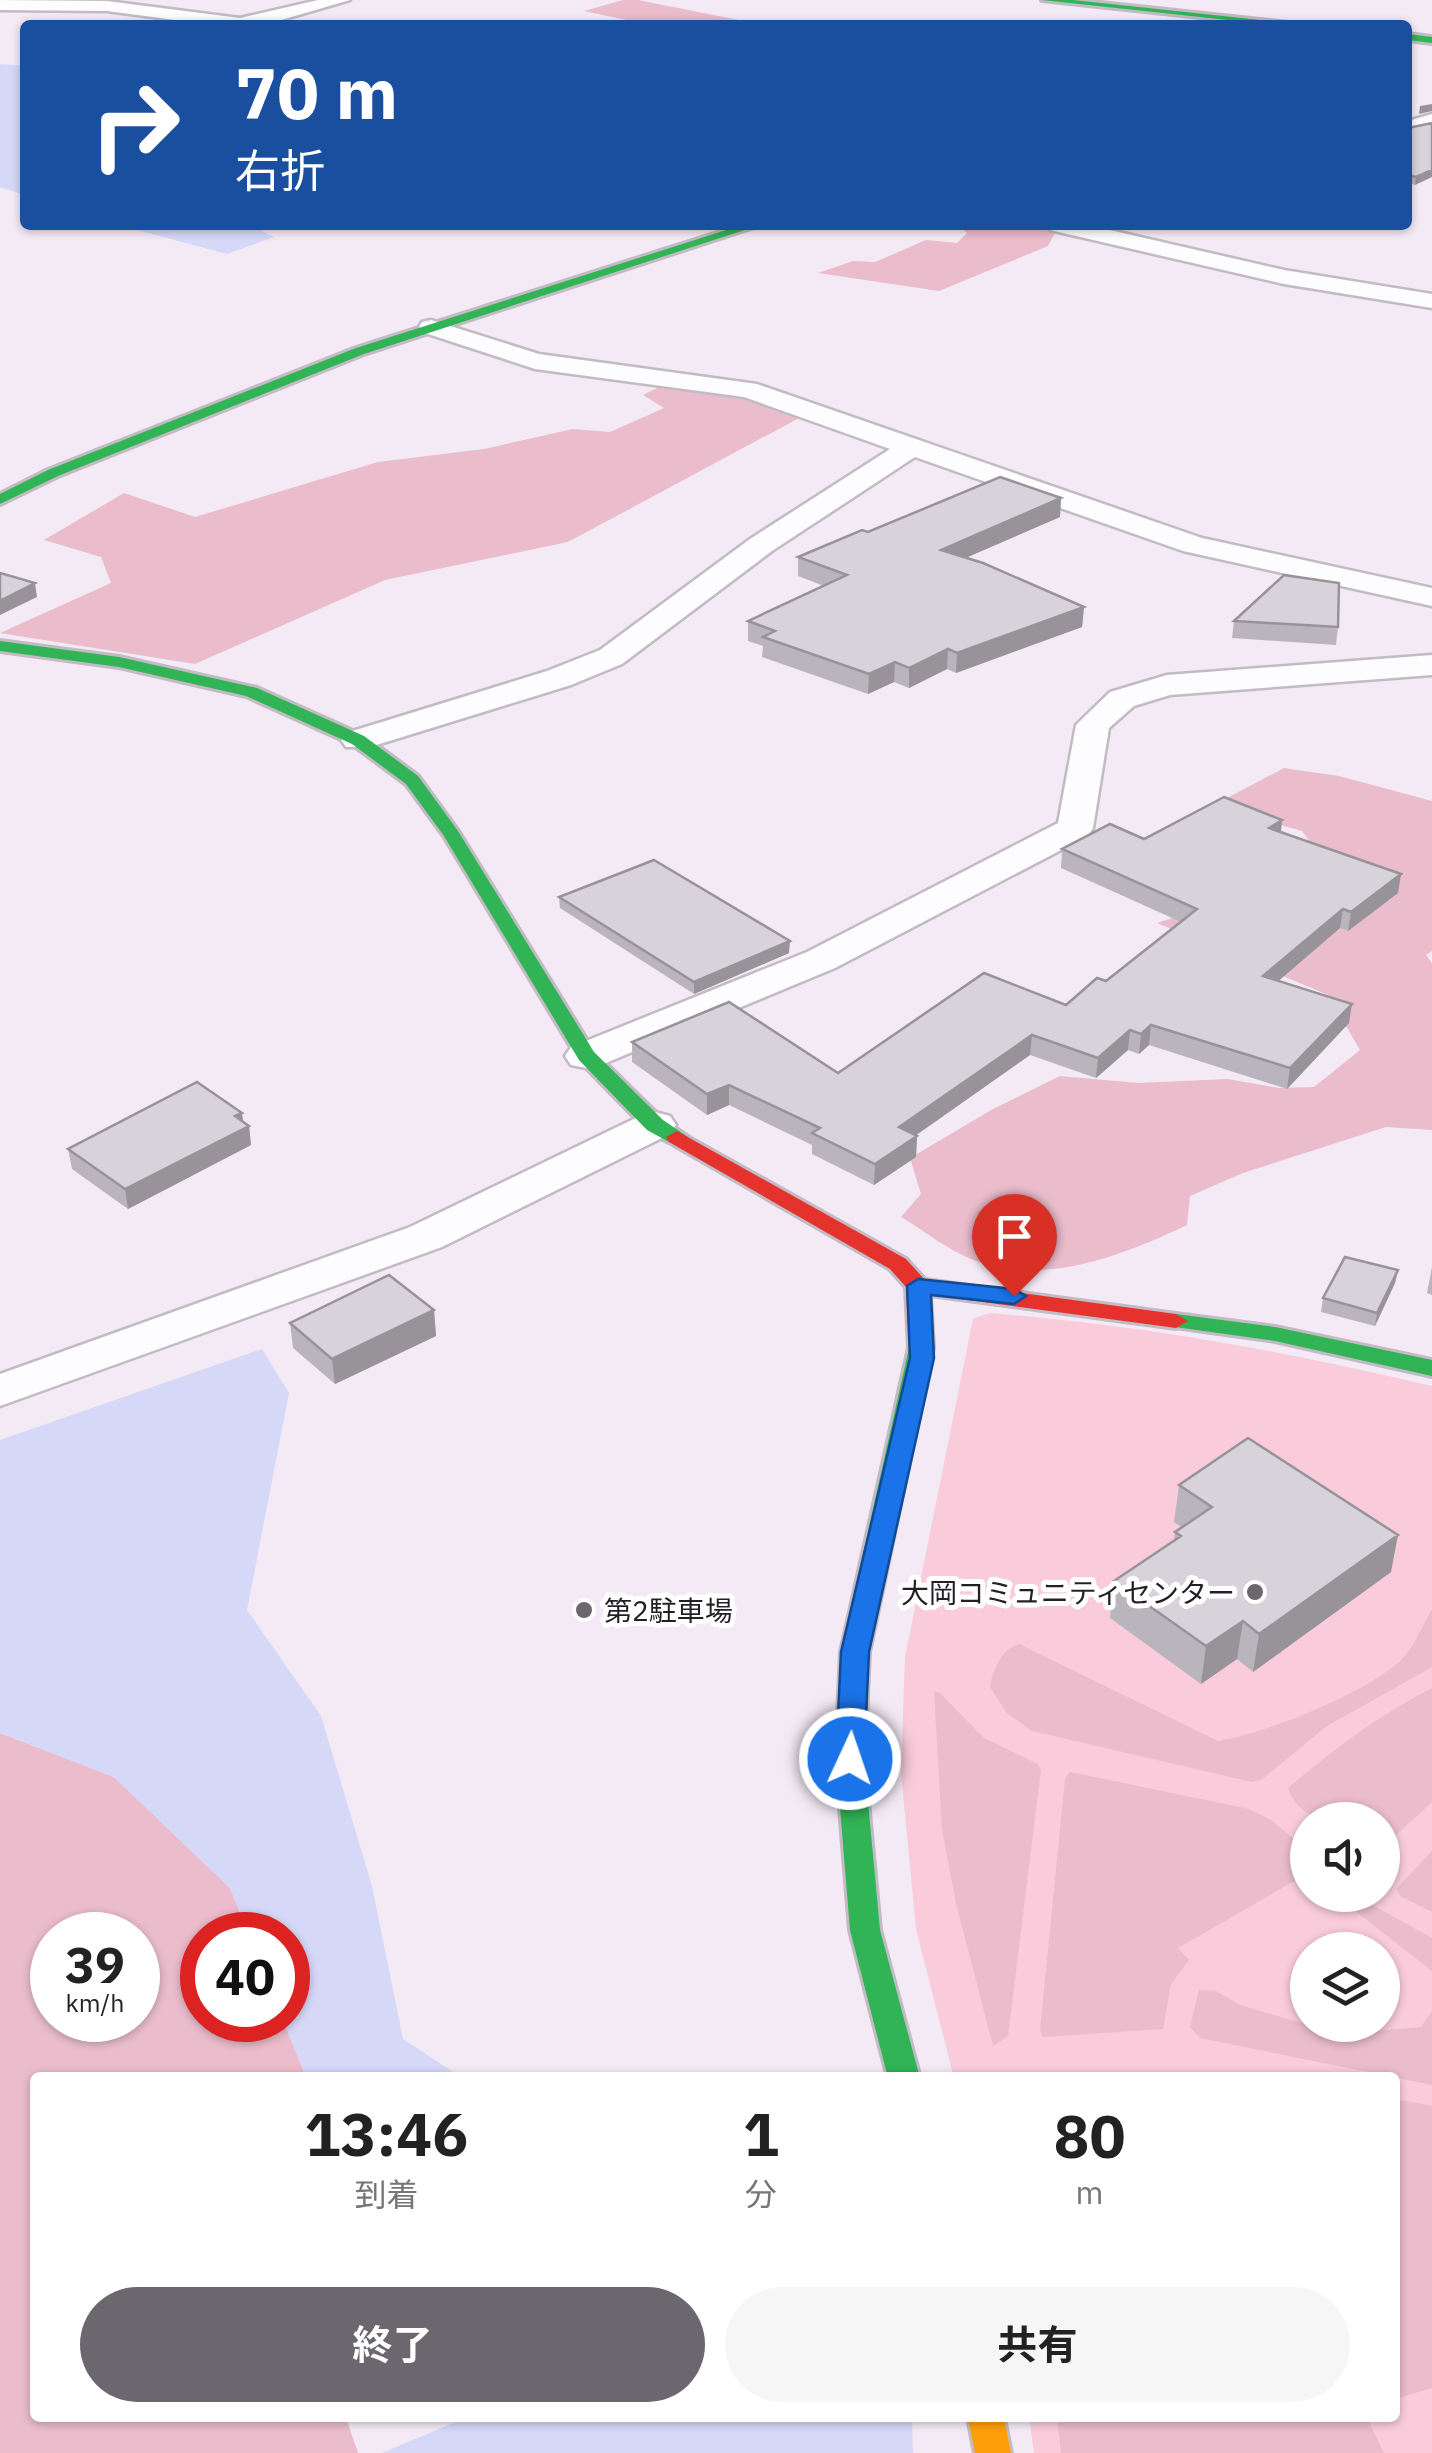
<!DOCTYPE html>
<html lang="ja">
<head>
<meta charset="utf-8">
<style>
  :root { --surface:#fff; --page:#f6f6f6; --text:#222; --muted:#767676; --accent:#6c666e }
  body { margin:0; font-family:"IBM Plex Sans","Noto Sans JP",sans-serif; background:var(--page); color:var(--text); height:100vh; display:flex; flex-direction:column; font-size:38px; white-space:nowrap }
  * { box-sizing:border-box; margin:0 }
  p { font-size:32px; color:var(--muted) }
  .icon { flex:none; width:55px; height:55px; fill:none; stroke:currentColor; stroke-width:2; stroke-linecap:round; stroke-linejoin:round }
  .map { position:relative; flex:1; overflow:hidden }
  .side { position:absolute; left:30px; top:2072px; width:1370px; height:350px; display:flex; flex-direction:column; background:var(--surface); border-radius:10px; box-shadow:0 2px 8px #0004 }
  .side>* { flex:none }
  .banner { position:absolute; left:20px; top:20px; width:1392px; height:210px; border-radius:10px; box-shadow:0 2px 8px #0004; background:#1a4fa0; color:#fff; overflow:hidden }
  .buttons { position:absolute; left:1290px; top:1802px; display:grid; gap:20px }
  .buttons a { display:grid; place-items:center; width:110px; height:110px; border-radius:50%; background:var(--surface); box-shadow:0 2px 8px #0004; font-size:50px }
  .speed { position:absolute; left:30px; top:1912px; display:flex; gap:20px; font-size:50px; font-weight:700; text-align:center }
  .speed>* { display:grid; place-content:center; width:130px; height:130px; border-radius:50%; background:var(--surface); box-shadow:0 2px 8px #0004; line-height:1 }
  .speed small { font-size:25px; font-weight:400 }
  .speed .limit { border:15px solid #d22; background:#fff; color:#111 }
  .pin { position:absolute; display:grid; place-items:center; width:85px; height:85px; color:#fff; margin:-102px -42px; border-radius:50% 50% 50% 0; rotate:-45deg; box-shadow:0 0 10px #0007 }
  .pin .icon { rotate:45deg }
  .me { position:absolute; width:110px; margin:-55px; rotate:3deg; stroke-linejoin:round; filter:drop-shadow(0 0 8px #0008) }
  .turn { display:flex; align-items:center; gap:35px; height:210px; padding:0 50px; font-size:45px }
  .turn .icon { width:130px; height:130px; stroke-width:2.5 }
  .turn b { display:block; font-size:70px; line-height:85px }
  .eta { display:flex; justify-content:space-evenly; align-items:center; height:170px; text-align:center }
  .eta b { font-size:60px; font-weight:700; line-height:70px }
  .primary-button { display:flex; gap:20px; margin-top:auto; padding:20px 50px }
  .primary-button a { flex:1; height:115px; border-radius:60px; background:var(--accent); color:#fff; font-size:40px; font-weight:700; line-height:115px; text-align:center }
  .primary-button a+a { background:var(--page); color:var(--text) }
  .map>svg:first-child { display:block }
  .green { fill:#f9cbdb; fill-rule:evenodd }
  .forest { fill:#eabccc; fill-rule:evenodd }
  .water { fill:#d6d8f8 }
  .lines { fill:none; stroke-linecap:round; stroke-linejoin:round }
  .street-casing { stroke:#c2bbc3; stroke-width:5 }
  .fast-casing { stroke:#c2bbc3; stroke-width:6 }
  .slow-casing { stroke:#c2bbc3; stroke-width:6 }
  .jam-casing { stroke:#c2bbc3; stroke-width:6 }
  .street { fill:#fdfcfe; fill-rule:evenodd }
  .fast { fill:#30b455; fill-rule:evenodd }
  .slow { fill:#ff9f0a; fill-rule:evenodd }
  .jam { fill:#e5322d; fill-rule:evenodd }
  .wall { fill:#bab5bc }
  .shaded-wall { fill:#979399 }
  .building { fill:#d8d2db; stroke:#979399; stroke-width:2.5 }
  .route { fill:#1a73e8; stroke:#114b97; stroke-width:2.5 }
  .poi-dot { fill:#6c666e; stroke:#fff; stroke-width:4 }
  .labels { text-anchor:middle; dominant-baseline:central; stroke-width:10; stroke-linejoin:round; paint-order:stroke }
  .poi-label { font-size:28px; fill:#241f26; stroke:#fff; text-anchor:end }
</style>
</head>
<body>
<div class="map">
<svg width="1432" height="2453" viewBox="0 0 1432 2453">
  <rect width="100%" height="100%" fill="#f3eaf5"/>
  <path class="green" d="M990,1313C1140,1325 1286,1351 1432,1386V2453H1034L1029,2418H1395V2078H954L916,1929L901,1773L905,1657L973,1319ZM1308,1820H1382V1895H1308ZM1308,1950H1382V2025H1308Z"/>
  <path class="forest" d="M623,0H638L764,25H650L584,11Z
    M957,225H1029L1055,233L1048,246L939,291L818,273L853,261L875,262L926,240L957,243L967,233Z
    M663,385L721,391L801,417L568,542L385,580L195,664L0,633L111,583L101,557L44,540L124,493L195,517L378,462L484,449L573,429L610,432L664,408L643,395Z
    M1284,768L1339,776L1432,801V951L1426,955L1432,963V1130L1386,1127L1243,1173L1190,1196L1187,1225C1124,1255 1046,1286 976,1261C950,1252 925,1231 901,1217L921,1194L910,1158L993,1109L1060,1076L1138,1083L1227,1079L1279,1088L1314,1087L1360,1050L1328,995L1157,923L1279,882L1317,852L1302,831L1212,806Z
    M1432,1609V1667L1327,1726L1261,1780L1252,1782L1032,1731L1006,1712L990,1687C993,1670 1001,1649 1019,1644L1218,1741C1265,1734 1363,1694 1399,1662C1413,1650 1422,1626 1432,1609Z
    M1432,1688V1802L1383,1847L1382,1820C1349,1820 1300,1828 1288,1788C1334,1749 1379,1715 1432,1688Z
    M934,1691L940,1693L984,1738L1038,1764L1041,1770L1008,2036L993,2046L956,1903L942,1830Z
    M0,1733L114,1777L230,1888L249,1935H202V2020H283L306,2077L35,2078V2418H346L358,2453H0ZM52,1935H138V2020H52Z
    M1070,1772L1249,1809L1271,1820L1307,1850V1882L1301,1877L1178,1948L1189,1960L1171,1984L1163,2029L1043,2037L1040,2030L1065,1779Z
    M1432,1851V1912L1400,1896L1396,1889Z
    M1360,1898L1432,1938V1971L1354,1910L1353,1902Z
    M1199,1990L1216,1991L1240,2005L1308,2025L1352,2033L1421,2027L1432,2011V2085L1200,2038L1190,2027Z
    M1395,2099L1432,2106V2388L1395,2399Z
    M1057,2418H1367L1384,2453H1061Z"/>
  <path class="water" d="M0,64L25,66V195L0,187Z
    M118,225H276L262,231L274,237L227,254Z
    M262,1349L289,1393L247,1610L321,1716L372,1886L403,2039L461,2077H306L283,2020H288V1935H249L230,1888L114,1777L0,1733V1440Z
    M465,2418H912L913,2453H382Z"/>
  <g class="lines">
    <g class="street-casing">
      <path id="street" d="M0,0L107,1L240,18L318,0H350L264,25H213L107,11L0,10Z
        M1432,114V126L1408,133V121Z
        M1047,225H1088L1284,270L1432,294V308L1284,284L1050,230Z
        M431,320L539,354L757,384L1202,538L1432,588V606L1183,551L915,457L772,551L622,664L571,685L370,747H346L341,740L346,733L547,671L600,650L750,539L890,449L744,397L535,369L422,332L419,327L422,322Z
        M1432,655V675L1170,695L1134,706L1109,728L1093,828L1088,836L835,968L601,1065L586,1068L571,1065L565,1056L571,1047L807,952L1058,823L1076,725L1110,692L1167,675Z
        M655,1112L670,1116L676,1125L670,1134L442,1247L0,1406V1374L410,1227L640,1116Z"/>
    </g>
    <g class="fast-casing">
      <path id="fast" d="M1042,0H1073L1307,25H1274Z
        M1408,34L1432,37V43L1408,40Z
        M742,225H760L364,354L58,476L0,504V494L48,470L356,348Z
        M0,641L119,657L257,688L364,736L418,776L458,831L594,1052L663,1120L688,1137L685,1142H669L647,1130L579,1060L444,836L406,784L352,744L246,696L119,667L0,651Z
        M1176,1314L1275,1327L1432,1360V1376L1275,1341L1168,1326L1164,1321L1168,1316Z
        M921,1341L933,1348L869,1652L864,1759L880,1930L920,2078H888L850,1930L836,1759L841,1652L909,1348Z"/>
    </g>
    <g class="slow-casing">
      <path id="slow" d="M968,2418H1004L1011,2453H975Z"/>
    </g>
    <g class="jam-casing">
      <path id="jam" d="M677,1131L906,1259L925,1280L1176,1314L1188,1321L1176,1328L930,1295L933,1348L921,1355L913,1353L909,1348L906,1287L890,1269L669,1142L666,1137Z"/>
    </g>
    <use href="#street" class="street"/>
    <use href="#fast" class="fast"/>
    <use href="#slow" class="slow"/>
    <use href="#jam" class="jam"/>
  </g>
  <path class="wall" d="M1432,123L1415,185L1408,183V128Z
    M1061,498L1060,517L965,558L1084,607L1082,627L956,673L947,669L909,688L894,682L868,694L762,657L763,646L748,641V621L824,586L798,576V557L868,532Z
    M1234,621L1338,627L1336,645L1232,638Z
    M1282,820L1281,832L1401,874L1398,893L1348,931L1340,928L1278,981L1349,1023L1287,1089L1149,1045L1139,1054L1128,1050L1096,1078L1030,1055L915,1135L917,1136L916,1157L874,1185L812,1154V1145L729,1105L707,1115L632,1062V1042L838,1073L1066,1005L1106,981L1181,922L1061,868L1062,849Z
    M559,897L789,953L694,994L560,908Z
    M243,1122L249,1126L251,1145L128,1209L72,1169L68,1149Z
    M1432,1267V1295L1427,1293Z
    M1398,1270L1395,1283L1375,1326L1321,1312L1323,1298Z
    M434,1310L436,1336L335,1384L293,1348L290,1323Z
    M1179,1485L1391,1572L1253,1672L1237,1659L1201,1684L1110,1618L1114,1581L1174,1541L1175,1532L1181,1527L1174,1522Z"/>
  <path class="shaded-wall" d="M1432,104V111L1419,114L1420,106Z
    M1432,170V177L1415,185L1416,177Z
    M1061,498L1060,517L940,569L941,550Z
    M35,583L37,597L0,615V601Z
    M1084,607L1082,627L956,673L957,653Z
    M948,649L947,669L909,688V668Z
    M895,662L894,682L868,694L869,674Z
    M1282,820L1280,839L1269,828Z
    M1401,874L1398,893L1348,931L1351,912Z
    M1343,909L1340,928L1261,996L1263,976Z
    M790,941L789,953L694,994V982Z
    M1352,1004L1349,1023L1287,1089L1290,1068Z
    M1151,1025L1149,1045L1139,1054L1141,1034Z
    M1130,1030L1128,1050L1096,1078L1098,1058Z
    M1032,1035L1030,1055L898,1148L899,1127Z
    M729,1085V1105L707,1115V1094Z
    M242,1113L244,1128L249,1126L251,1145L128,1209L125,1189Z
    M917,1136L916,1157L874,1185L875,1164Z
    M1398,1270L1395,1283L1375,1326L1377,1313Z
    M434,1310L436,1336L335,1384L332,1359Z
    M1398,1535L1391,1572L1253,1672L1259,1634Z
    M1243,1621L1237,1659L1201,1684L1206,1646Z"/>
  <path class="building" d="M1432,123V170L1416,177L1408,175V128Z
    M1000,477L1061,498L941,550L983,563L1084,607L957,653L948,649L909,668L895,662L869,674L763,637L775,631L748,621L847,575L798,557L862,530L868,532Z
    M0,573L35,583L0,601Z
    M1284,575L1339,583L1338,627L1234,621Z
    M1224,797L1282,820L1269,828L1401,874L1351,912L1343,909L1263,976L1352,1004L1290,1068L1151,1025L1141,1034L1130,1030L1098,1058L1032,1035L899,1127L917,1136L875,1164L812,1133L820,1128L729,1085L707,1094L632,1042L729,1002L838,1073L984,973L1066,1005L1097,978L1106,981L1197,909L1062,849L1110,824L1144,839Z
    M654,860L790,941L694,982L559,897Z
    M197,1082L242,1113L235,1116L249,1126L125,1189L68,1149Z
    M1345,1257L1398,1270L1377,1313L1323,1298Z
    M389,1275L434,1310L332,1359L290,1323Z
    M1248,1438L1398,1535L1259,1634L1243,1621L1206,1646L1114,1581L1181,1536L1175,1532L1212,1507L1179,1485Z"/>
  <path class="route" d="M918,1279L1014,1289L1026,1296L1014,1304L931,1295L934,1358L869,1652L864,1759L860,1767L850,1770L840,1767L836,1759L841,1652L910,1358L907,1286Z"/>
  <g class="poi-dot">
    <circle cx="1255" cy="1592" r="10"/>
    <circle cx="584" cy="1610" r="10"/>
  </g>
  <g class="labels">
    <g class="poi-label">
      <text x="1235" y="1592">大岡コミュニティセンター</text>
      <text x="604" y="1610" text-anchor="start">第2駐車場</text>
    </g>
  </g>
</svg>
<div class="buttons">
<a><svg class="icon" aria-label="sound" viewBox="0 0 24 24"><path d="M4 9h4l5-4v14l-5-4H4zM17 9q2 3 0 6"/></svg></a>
<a><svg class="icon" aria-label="layers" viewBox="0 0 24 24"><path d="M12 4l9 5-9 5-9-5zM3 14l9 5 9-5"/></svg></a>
</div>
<div class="speed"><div>39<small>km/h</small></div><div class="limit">40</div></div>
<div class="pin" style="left:1014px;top:1296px;background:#d93025"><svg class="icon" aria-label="arrive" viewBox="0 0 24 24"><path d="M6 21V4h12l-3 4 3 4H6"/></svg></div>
<svg class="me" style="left:850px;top:1759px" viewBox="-20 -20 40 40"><circle r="17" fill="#1a73e8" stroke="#fff" stroke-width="3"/><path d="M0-11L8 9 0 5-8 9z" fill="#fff"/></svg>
<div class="banner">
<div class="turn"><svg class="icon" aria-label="right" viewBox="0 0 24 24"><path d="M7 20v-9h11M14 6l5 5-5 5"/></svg><div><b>70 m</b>右折</div></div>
</div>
<section class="side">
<div class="eta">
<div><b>13:46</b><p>到着</p></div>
<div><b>1</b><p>分</p></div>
<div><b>80</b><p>m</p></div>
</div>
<div class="primary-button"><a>終了</a><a>共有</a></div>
</section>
</div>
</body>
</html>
